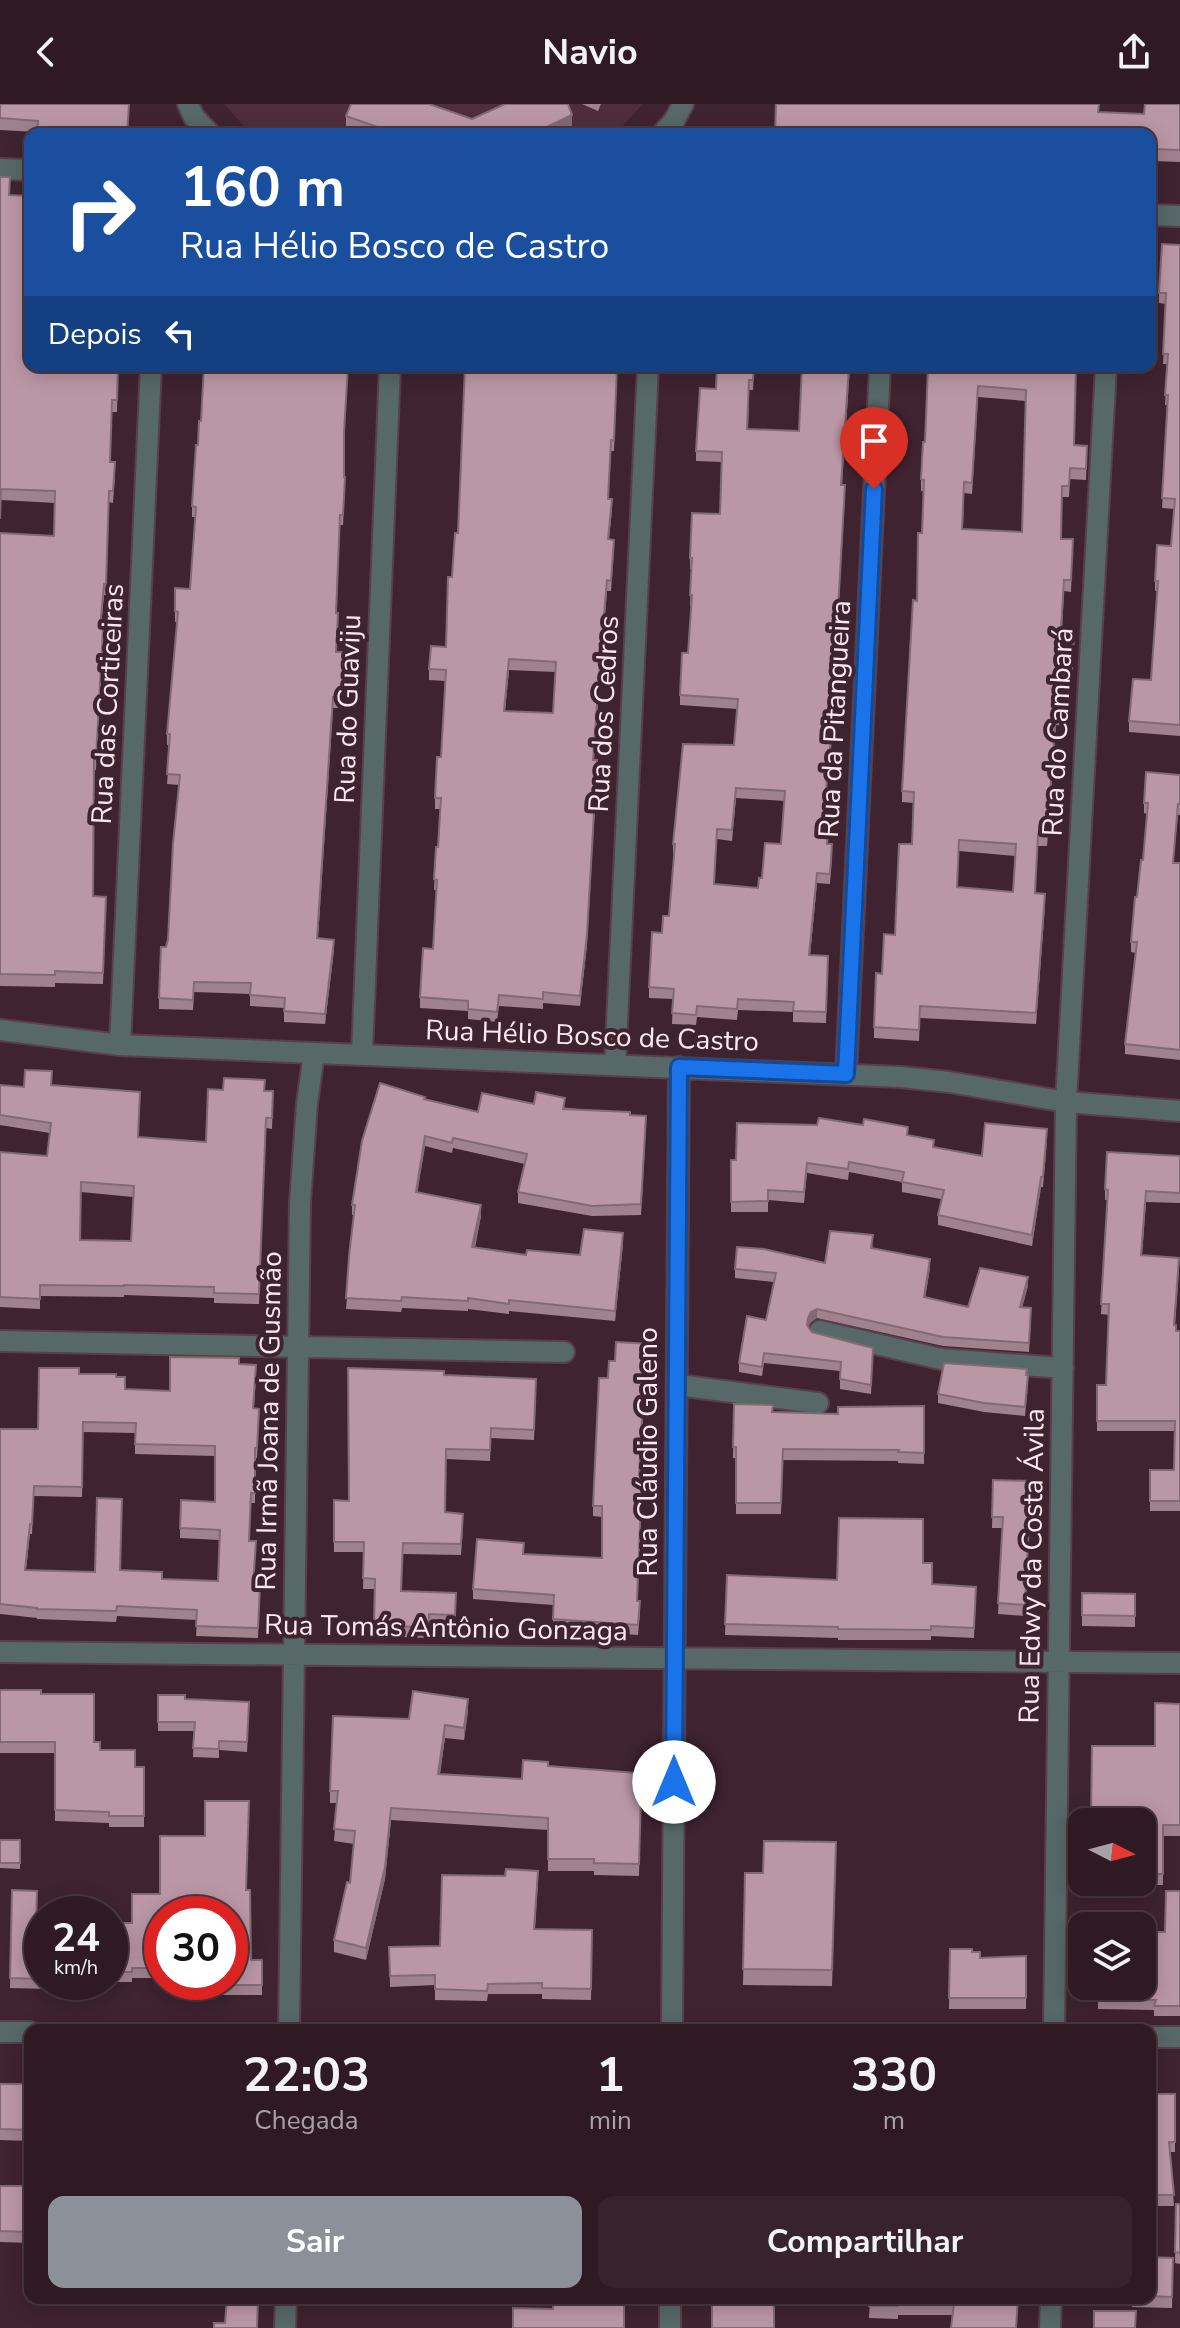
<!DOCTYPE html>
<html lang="pt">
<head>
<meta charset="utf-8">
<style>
  :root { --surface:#2f1a24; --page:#37232c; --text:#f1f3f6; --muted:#a7a1a6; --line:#4a3841; --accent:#8c9099 }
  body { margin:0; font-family:"Nunito Sans",sans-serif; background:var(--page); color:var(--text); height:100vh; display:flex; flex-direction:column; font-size:30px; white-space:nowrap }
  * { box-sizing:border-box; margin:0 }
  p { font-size:26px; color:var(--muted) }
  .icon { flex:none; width:44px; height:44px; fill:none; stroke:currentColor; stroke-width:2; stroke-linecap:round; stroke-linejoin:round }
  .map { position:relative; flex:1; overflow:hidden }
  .sheet { position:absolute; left:24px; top:1920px; width:1132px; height:280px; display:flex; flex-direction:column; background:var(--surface); border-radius:16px; box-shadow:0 4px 20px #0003,0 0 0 2px var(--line) }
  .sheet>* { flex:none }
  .banner { position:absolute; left:24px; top:24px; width:1132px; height:244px; border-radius:16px; box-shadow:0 4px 20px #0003,0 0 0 2px var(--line); background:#1a4fa0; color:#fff; overflow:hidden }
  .needle { width:52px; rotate:96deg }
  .controls { position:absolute; left:1068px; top:1704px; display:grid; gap:16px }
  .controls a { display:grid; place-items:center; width:88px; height:88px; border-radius:16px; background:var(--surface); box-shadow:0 4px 20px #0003,0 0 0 2px var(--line); font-size:40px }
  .speed { position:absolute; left:24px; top:1792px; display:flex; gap:16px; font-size:40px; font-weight:700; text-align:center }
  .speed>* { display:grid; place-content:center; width:104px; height:104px; border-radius:50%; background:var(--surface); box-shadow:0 4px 20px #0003,0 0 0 2px var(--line); line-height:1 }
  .speed small { font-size:20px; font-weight:400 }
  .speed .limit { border:12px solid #d22; background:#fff; color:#111 }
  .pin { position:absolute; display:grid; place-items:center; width:68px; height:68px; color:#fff; margin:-82px -34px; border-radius:50% 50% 50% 0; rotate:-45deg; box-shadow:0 0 8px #0007 }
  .pin .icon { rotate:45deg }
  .me { position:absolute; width:88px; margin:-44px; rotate:0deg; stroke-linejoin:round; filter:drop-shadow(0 0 6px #0008) }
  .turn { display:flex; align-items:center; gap:28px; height:168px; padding:0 24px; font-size:36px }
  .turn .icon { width:104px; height:104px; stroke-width:2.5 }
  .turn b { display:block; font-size:56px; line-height:68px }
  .then { display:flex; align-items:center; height:76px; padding:0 24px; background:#0003; gap:16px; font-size:30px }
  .eta { display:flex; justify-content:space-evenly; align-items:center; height:136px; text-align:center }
  .eta b { font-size:48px; font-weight:700; line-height:56px }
  .cta { display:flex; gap:16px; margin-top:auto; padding:16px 24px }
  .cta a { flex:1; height:92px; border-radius:16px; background:var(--accent); color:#fff; font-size:32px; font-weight:700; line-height:92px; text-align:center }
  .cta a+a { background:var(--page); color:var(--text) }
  header { display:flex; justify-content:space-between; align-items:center; height:104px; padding:0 24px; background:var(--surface); font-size:36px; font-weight:700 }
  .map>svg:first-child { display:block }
  .built { fill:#4f2d3d }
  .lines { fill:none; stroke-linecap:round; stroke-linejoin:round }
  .street-casing { stroke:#593f4b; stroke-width:24 }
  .street { stroke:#576869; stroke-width:20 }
  .wall { fill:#a0828e; fill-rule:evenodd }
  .shaded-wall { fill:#826a74 }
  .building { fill:#ba97a5; stroke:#826a74; stroke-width:2; fill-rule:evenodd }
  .route-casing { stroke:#114b97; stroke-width:20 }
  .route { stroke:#1a73e8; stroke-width:14 }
  .labels { text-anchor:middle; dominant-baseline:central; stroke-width:8; stroke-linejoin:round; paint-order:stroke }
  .street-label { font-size:28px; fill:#fbe8ef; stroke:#3f2330 }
</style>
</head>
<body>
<header><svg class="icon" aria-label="back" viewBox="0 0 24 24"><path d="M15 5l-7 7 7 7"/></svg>Navio<svg class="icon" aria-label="share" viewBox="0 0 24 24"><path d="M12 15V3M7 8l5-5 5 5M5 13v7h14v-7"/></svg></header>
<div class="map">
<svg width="1180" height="2224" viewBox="0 0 1180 2224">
  <rect width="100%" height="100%" fill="#3f2330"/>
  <path class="built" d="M224,0H643L615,30H251Z"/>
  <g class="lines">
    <g class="street-casing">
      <path id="street" d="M188,0L194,13L210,30
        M662,30L674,17L683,0
        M0,65L30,66
        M1150,111L1180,112
        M0,926L120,941L901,973L949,978L1066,998L1180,1007
        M120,941L151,262
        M362,951L390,262
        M615,961L648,262
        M846,970L880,262
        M820,1227L941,1255L1063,1264
        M0,1237L564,1248
        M677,1281L818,1299
        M0,1548L1180,1559
        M289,1926L300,1098L307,1000L314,949
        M672,1926L679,963
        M1054,1926L1066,998L1106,262
        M0,1928H30
        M1150,1933H1180
        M285,2224L286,2194
        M670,2224V2194
        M1050,2224L1051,2194"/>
    </g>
    <use href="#street" class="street"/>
  </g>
  <path class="wall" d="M0,0H129L128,30H37V28L0,26Z
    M582,0H601L598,7Z
    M1180,0V58L1150,57V30L1099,8L1144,10Z
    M346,12L472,15L572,25L561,30H358L346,26Z
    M0,73L10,91L30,262H115L118,263L117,308H112L110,358L115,370L113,399L109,398L106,491H104L101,524L103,536L96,666H94L93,792L106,793L103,880L55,879V883L0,882V429L54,432L55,399L1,396Z
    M1180,141V632L1129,628V617L1151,576L1157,487H1155V477L1171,442L1174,405L1162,404L1168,301H1165L1167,260H1163L1166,200L1159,199V189Z
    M617,262L614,347H611L608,395L612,406L609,435L614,446L611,487H607L604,524L605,535L603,571H600L594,656L587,841L580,902L543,899V905L499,902L497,918L468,915V907L420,904V893L433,845L436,786H434L436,743H438L441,705H435V694L441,653L445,577L429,576V565L446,543L458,429ZM509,566L555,568L553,609L505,607Z
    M717,262H850L842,381L845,392L836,541L842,552L838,592L835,591L830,657H828L826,694L830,705L828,740L832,750L830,780L817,779L810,851L828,852L826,919L793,918V908L738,906L737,916L697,913L696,921L672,920L673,895L649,894V883L662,829L669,812L674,751L673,750V740L734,641L737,605L680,601V591L688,549L691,502H690L691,465H690V454L720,410L722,358L696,357V347L716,285ZM754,265L802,269L799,327L748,325L749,286H753ZM736,694L785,697L781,740L758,784L714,780L717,735L732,737Z
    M928,262H1076L1074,341L1087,342L1086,376L1070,375L1069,393H1062L1061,435H1073L1071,488L1064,487L1062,525H1074L1073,569H1070L1068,622L1056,621L1047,742H1038L1035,789L1045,801L1036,920L920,914L919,937L874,934V923L882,870L895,831L912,740L914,699L902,698V687L922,429L924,387H921V375L925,338ZM978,293L1026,297L1022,428L963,425L964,389L972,390ZM959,747L1015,752L1013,788L957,783Z
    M201,317L344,338V373L345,384L343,421H340L336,509V548L350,559L348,604H333L318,834L334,846L325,920L284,918V904L250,902V890L194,888L193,906L159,905V894L168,835L179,681L167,680L170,641H167V630L177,518H175V484L190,485L196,413H192V402Z
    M1180,671V711H1178L1173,759H1180V956L1125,950V940L1136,849L1131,848V838L1143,756L1147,710L1144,709V699Z
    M0,981L24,983L52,982L140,999L138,1033L206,1038L265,987L273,998L272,1025L266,1024L259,1200L214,1199V1194L124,1191V1193L40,1192V1205L0,1203V1048L47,1052L50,1029L0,1021ZM81,1088L133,1093L131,1137L80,1136Z
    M425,996L478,1008L534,1000L630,1011L646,1023L641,1111L592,1112L518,1099V1088L525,1060L453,1044L452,1049L425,1042L417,1088L481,1112L475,1144L526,1151H580L623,1140L615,1217L509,1207V1210L468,1205V1207L402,1204L401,1208L346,1205L354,1111H352V1101Z
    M908,1031L934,1043L982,1052L1047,1035L1043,1083H1041L1032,1142L938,1121V1111L941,1095L902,1088V1078L849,1068L848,1076L807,1069L804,1099L768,1096V1108H731V1056Z
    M1180,1052V1099L1146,1098L1142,1151L1179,1165L1175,1221L1176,1227H1180V1407H1150V1366H1174L1175,1327H1097V1281H1106L1109,1211L1101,1210L1107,1096H1105V1085Z
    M873,1141L872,1144L930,1164L925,1193L968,1203L1028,1182L1022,1203L1031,1213L1029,1248L943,1242L817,1214L811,1218L808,1222L812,1228L873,1244L871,1290L840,1285V1267L764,1259L762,1272L739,1268V1259L766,1216L774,1178L735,1174V1165L825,1159Z
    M652,1250L649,1307H643L637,1497L640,1508L638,1531L553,1525V1501L473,1495V1485L524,1450L602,1454V1413L593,1412V1402L608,1274L615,1257Z
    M239,1260L256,1271L254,1304L258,1335L257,1354H255V1399H251L249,1437L254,1482H260L258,1534L196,1532L197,1516L117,1512L116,1518L37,1515V1514L0,1510V1325H38L79,1270L116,1273L125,1285L170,1287ZM83,1328L135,1329V1350L215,1352V1398L180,1424V1434L219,1436L218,1477L162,1475L120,1466L95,1468L26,1466L30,1430H32L34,1392L82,1393Z
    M444,1271L536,1286L534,1336L491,1334L490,1357L446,1355L445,1408L463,1421L461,1451L403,1450L401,1487L456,1489L455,1522L429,1521V1534L374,1532L375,1485H363L364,1448H334V1396L349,1397Z
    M1028,1281L1025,1312L984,1308L938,1299V1290Z
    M734,1300L772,1308L838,1310L924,1302V1360L898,1359V1357L783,1356L781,1410H736V1354H733Z
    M993,1376L1031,1377L1025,1512L998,1510L1002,1424H992Z
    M923,1459L932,1480L976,1483L974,1534L931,1532V1536H838V1534L725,1531L727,1471L837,1476Z
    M1082,1489L1135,1490V1523L1082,1522Z
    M0,1586L41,1590L94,1638L100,1646L135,1663H144V1723H109V1719L55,1717V1649H0Z
    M158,1591L185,1595L249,1607L247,1648L219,1646V1654L193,1653L194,1627H158Z
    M1180,1600V1732H1163V1781H1108V1778H1142V1718H1091L1092,1642H1155Z
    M468,1607L464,1636L445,1634L440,1670L522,1675L548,1662L637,1689H641L639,1772L594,1771V1767H548V1726L391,1716L385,1775L366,1856L334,1848V1836L350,1779L354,1740L334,1737L337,1699H330V1687L409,1615Z
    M0,1736H20V1765L0,1764Z
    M836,1754L832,1882L743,1881L745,1769H763Z
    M538,1777L535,1825L592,1826L591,1896L542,1895V1890H488L487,1897L435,1896V1881L390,1883L389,1843L440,1842Z
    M12,1786L36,1822H42V1878H90V1886L10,1884Z
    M247,1786L251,1856H262V1891H207V1878H230L162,1810V1874H132V1878H110V1819H132L160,1790Z
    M1180,1787V1912H1154V1906L1098,1905V1882H1142L1165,1828Z
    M950,1845L972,1848L980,1854L1026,1852V1905H949Z
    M0,1980H30V2037L0,2036Z
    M1150,1990H1175V2048H1170L1174,2102H1150Z
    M0,2082H30V2139L0,2138Z
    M1176,2100H1180V2160L1175,2159Z
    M1150,2153L1173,2154L1172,2204L1132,2203V2194H1150Z
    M870,2194H1019L953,2211H898V2215L869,2214Z"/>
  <path class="shaded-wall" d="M572,11V25L561,30H532Z
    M509,555V566L504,617V607Z
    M1056,610V621L1047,742V731Z
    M597,666L587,841L580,902V892Z
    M817,769V779L809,862V851Z
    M1045,790V801L1036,920V909Z
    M334,836V846L325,920V910Z
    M425,1032V1042L416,1098V1088Z
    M1041,1073V1083L1032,1142V1131Z
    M481,1101V1112L472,1154V1143Z
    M623,1129V1140L615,1217V1207Z
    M930,1155V1164L924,1202V1193Z
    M1028,1173V1182L1020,1212V1203Z
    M817,1205V1214L811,1218L808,1223V1214L811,1208Z
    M468,1595V1607L464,1636V1624Z
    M445,1621V1634L438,1682V1670Z
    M391,1704V1716L385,1775L366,1856V1844Z"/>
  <path class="building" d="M0,0H129L127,30H88L37,27L38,17L0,14Z
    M351,0H429L472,15L505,0H568L572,11L532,30H397L346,12Z
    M776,0H1099L1098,8L1144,10L1145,0H1180V46L1150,45V30H775Z
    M0,73H10L9,91L30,92V262H115L118,263L117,296H112L110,358H115L113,387H109L106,480H104L100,524H103L96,655H94L93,792L106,793L103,869L55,867V871L0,870V429L54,432L55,387L1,385L0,415Z
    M1162,140L1180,141V621L1129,617L1133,575L1151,576L1158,477H1155L1157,441L1171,442L1175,395L1162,394L1168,291H1165L1168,250H1163L1166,189H1159Z
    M204,262H348L344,328V373H345L343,411H340L336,509H338L336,548H350L348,594L333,593L317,834L334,836L325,910L284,907L285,894L250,891L251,879L194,878L193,896L159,894L161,843H166L168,835L173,740L180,671L167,670L170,630H167L178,508L175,507V484L190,485L196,403L192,402L196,341H198L199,317H201Z
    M465,262H617L614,336H611L608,395H612L608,435L614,436L611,477L607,476L603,524H605L603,560H600L593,656H597L587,830L580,892L543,888V895L499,891L497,908L468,905V897L420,893L423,844L433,845L437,776L434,775L436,743H438L441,694H435L437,653H441L446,566L429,565L431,542L446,543L448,473H452L455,429H458ZM509,555L556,558L553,609L504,607Z
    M717,262H754L753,276H749L747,325L799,327L802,262H849L841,381H845L836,541H842L838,581H835L830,647L828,646L826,694H830L827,740H832L830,770L817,769L809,851L828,852L826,908L793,907L794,898L738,895L737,905L697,902L696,911L672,909L674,885L649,883L652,828L662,829L663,812H669L675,740H673L683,640L734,641L738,595L680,591L682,549H688L692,491H690L692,454H690L692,409L720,410L722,348L696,347L700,284L716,285ZM736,684L785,687L781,740L765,739L762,774H759L758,784L714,780L717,725L732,726Z
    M928,262H1076L1074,341L1087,342L1086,365L1070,364L1069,382H1062L1061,435H1073L1071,476H1064L1061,525H1074L1073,558H1070L1068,610H1056L1047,731L1038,730L1035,789L1045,790L1036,909L920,902L919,926L874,923L876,869L882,870L884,830L895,831L899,740H912L914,688L902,687L913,496L917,497L918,429H922L924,376L921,375L923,338H925ZM978,282L1026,286L1022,428L962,425L964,378L972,379ZM959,736L1016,740L1013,788L957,783Z
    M1146,668L1180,671V700H1178L1173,759H1180V946L1125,940L1137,838H1131L1135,793H1137L1141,756H1143L1148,699H1144Z
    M25,966L52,967L51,981L140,988L138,1033L206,1038L208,985L223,986L224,974L265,976L264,987H273L272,1014H266L259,1190L214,1189V1183L124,1181V1182L40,1181V1195L0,1193V1048L47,1052L51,1019L0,1011V981L24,983ZM81,1078L134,1082L131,1137L80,1136Z
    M380,979L425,993L424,995L478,1008L482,989L534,1000L536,988L565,994L563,1005L630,1008V1011L646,1012L641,1100L592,1102L518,1088L527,1050L453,1034L452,1039L425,1032L416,1088L481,1101L472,1143L526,1151L527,1146L580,1151L584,1125L623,1129L615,1207L509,1196V1200L468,1194V1197L402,1193L401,1197L346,1194L349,1152L355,1101H352L362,1037Z
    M819,1014L863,1021L864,1015L908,1023L907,1031L934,1036L933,1043L982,1052L985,1019L1047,1025L1043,1073H1041L1032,1131L938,1111L944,1086L902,1078L904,1068L849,1058L848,1065L807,1059L804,1088L768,1086V1097L731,1098V1056H736L737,1019L817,1021Z
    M1107,1048L1180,1052V1089L1146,1087L1141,1151L1179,1154L1174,1221H1176V1227H1180V1397H1150V1366H1174L1175,1317H1097V1281H1106L1109,1200H1101L1108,1086L1105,1085Z
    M830,1127L873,1131L871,1144L930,1155L924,1193L968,1203L980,1164L1028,1173L1020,1203L1031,1204L1029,1239L943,1233L817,1205L811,1208L808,1214L807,1221L812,1228L873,1244L871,1281L840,1275L841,1258L764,1249L762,1263L739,1259L747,1212L766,1216L776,1169L735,1165L737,1143L764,1145L825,1159Z
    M616,1238L652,1240L649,1297H643L639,1371H642L637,1497H640L638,1521L553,1515L554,1491L473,1485L477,1435L524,1439L523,1450L602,1454V1402H593L599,1274H608L609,1257H615Z
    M170,1253L239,1254V1260L256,1261L253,1304L259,1305L258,1325L257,1344H255V1389H251L249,1437H256L253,1482H260L258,1524L196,1522L197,1506L117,1502L116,1507L37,1505V1504L0,1500V1325H38L39,1264H79V1270H116V1273H125V1285L170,1287ZM83,1318L136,1319L135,1340L215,1342V1398L181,1396L180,1424L220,1426L218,1477L162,1475V1468L120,1466L122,1395L97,1394L95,1468L25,1466L30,1420H32L34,1382L82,1383Z
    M944,1259L1027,1265L1026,1271H1028L1025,1303L984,1299L938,1290Z
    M348,1264L444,1267V1271L536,1275L534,1326L491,1324L490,1346L446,1345L445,1408L463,1410L461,1440L403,1439L401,1487L456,1489L455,1511L429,1510V1523L374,1522L375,1475L363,1474L364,1438H334V1396L349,1397Z
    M734,1300L773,1301L772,1308L838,1310V1303L924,1302V1349L898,1348L899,1346L783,1345L781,1399H736V1343H733Z
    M993,1376L1031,1377L1025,1501L998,1499L1003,1413H992Z
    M839,1414L923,1415V1459H932V1480L976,1483L974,1524L931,1522V1526L838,1525V1523L725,1520L727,1471L837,1476Z
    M1082,1489L1135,1490V1512L1082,1511Z
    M0,1586H41V1590H94V1638H100V1646H135V1663H144V1712H109V1708L55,1706V1638H0Z
    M413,1587L468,1595L464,1624L445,1621L438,1670L522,1675L523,1656L548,1658V1662L637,1669L636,1689H641L639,1760L594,1759V1755H548V1714L391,1704L385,1763L366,1844L334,1836L347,1778L350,1779L355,1727L334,1725L338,1687H330L333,1612L409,1615Z
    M158,1591H185V1595L249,1598L247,1638L219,1637V1645L193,1644L195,1618H158Z
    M1155,1599L1180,1600V1721H1163V1770H1142V1718H1107V1716H1091L1092,1642H1155Z
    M205,1697H249L246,1786H250L251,1856H262V1881H207V1878H230V1810H162V1864H132V1868H110V1819H132V1790H160V1732H205Z
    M0,1736H20V1759H0Z
    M764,1737L836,1738L832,1866L743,1865L745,1769H763Z
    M506,1765L538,1767L534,1825L592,1826L591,1885L542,1884V1879L488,1880L487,1887L435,1885V1871L390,1872L389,1843L440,1842L442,1771L505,1772Z
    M12,1786L37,1787L36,1822H42V1875L10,1874Z
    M1166,1787H1180V1902H1154L1156,1896L1098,1895V1882H1142V1828H1165Z
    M950,1845H972V1848H980V1854L1026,1852V1894H949Z
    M0,1980H30V2026L0,2025Z
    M1150,1990H1175V2038H1169L1174,2091H1150Z
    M0,2082H30V2128L0,2127Z
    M1176,2100H1180V2149L1175,2148Z
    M1150,2153L1173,2154L1172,2193L1150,2192Z
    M227,2194H258L257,2224H214V2219H225Z
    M553,2194H624V2224H513V2204L553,2205Z
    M712,2194H774V2224H712Z
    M870,2194H1018L1016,2224H951L954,2199H898V2202H869Z
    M1094,2207H1136L1135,2224H1094Z"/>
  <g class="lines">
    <g class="route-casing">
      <path id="route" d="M674,1678L679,963L846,970L874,385"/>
    </g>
    <use href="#route" class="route"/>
  </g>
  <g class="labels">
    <g class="street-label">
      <text transform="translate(108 600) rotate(-87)">Rua das Corticeiras</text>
      <text transform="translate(348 605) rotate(-88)">Rua do Guaviju</text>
      <text transform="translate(604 610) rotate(-87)">Rua dos Cedros</text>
      <text transform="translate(835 615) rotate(-87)">Rua da Pitangueira</text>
      <text transform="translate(1058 628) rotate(-87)">Rua do Cambará</text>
      <text transform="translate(592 932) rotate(2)">Rua Hélio Bosco de Castro</text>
      <text transform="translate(269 1317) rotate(-89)">Rua Irmã Joana de Gusmão</text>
      <text transform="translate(648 1348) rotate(-90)">Rua Cláudio Galeno</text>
      <text transform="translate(1032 1462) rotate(-89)">Rua Edwy da Costa Ávila</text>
      <text transform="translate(446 1524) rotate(1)">Rua Tomás Antônio Gonzaga</text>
    </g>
  </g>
</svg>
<div class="controls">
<a><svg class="needle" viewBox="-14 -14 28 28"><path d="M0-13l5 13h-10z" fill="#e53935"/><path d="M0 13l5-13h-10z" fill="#a7a1a6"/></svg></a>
<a><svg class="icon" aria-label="layers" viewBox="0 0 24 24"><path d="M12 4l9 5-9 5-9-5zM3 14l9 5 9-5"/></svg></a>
</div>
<div class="speed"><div>24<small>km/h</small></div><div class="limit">30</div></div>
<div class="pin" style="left:874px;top:385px;background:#d93025"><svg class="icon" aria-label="arrive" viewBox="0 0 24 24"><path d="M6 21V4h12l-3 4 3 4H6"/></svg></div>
<svg class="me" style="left:674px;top:1678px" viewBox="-20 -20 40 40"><circle r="19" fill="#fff"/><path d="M0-13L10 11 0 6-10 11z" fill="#1a73e8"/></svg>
<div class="banner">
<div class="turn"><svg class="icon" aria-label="right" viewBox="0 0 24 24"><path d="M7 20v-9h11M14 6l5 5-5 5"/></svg><div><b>160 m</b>Rua Hélio Bosco de Castro</div></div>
<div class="then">Depois<svg class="icon" aria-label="left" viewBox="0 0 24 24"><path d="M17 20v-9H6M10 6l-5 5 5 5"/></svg></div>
</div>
<section class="sheet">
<div class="eta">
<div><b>22:03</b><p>Chegada</p></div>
<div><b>1</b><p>min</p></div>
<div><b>330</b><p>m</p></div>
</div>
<div class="cta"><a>Sair</a><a>Compartilhar</a></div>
</section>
</div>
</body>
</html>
